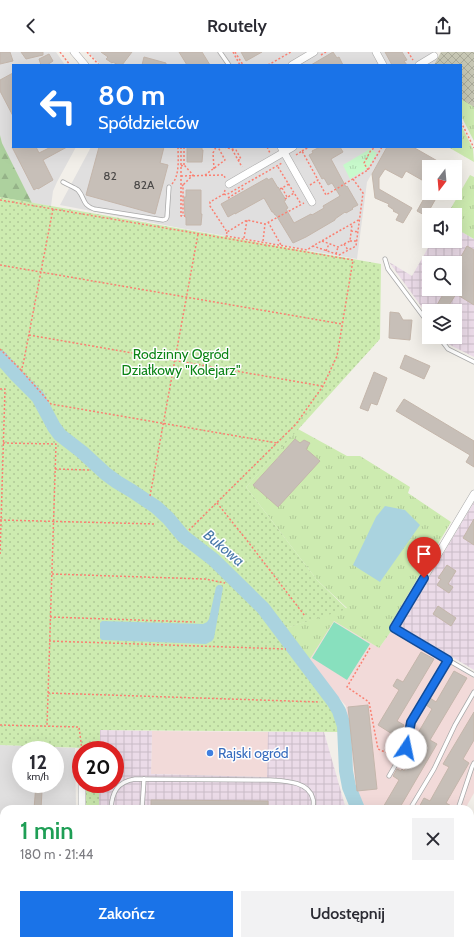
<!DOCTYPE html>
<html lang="pl">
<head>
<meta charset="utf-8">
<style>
  :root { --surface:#fff; --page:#f2f2f3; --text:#2b2b33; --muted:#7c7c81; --accent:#1a73e8 }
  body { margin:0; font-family:Cabin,sans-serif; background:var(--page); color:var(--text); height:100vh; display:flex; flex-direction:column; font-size:15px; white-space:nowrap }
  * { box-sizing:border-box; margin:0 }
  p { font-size:13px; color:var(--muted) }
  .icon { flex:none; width:22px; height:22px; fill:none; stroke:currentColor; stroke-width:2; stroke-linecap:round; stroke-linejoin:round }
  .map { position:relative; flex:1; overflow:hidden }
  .side { position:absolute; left:0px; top:753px; width:474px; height:140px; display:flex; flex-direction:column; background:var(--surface); border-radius:12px 12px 0 0; box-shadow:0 4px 16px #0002 }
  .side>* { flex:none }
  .top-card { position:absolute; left:12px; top:12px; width:450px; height:84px; border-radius:0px; box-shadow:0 4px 16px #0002; background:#1a73e8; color:#fff; overflow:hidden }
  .needle { width:26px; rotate:196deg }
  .controls { position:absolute; left:422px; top:108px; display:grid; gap:8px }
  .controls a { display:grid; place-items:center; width:40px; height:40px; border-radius:0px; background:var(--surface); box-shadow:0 4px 16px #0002; font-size:20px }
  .speed { position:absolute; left:12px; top:689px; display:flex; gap:8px; font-size:20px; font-weight:700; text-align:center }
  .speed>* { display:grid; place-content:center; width:52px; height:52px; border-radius:50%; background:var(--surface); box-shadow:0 4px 16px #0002; line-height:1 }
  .speed small { font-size:10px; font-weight:400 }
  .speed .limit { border:6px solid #d22; background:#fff; color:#111 }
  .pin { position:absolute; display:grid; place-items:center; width:34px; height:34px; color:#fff; margin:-41px -17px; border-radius:50% 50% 50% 0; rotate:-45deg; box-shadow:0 0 4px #0007 }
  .pin .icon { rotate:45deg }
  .me { position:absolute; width:44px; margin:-22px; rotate:11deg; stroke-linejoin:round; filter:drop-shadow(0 0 3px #0008) }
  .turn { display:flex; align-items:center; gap:14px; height:84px; padding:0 20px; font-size:18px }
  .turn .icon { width:52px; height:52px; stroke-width:2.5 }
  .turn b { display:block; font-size:28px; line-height:34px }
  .round { display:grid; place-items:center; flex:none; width:42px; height:42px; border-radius:0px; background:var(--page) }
  .headline { display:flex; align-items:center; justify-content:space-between; height:68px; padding:0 20px }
  h1 { font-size:24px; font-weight:600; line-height:30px; color:#1e9e55 }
  .primary-button { display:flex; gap:8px; margin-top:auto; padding:8px 20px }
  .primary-button a { flex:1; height:46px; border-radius:0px; background:var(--accent); color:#fff; font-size:16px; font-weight:600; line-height:46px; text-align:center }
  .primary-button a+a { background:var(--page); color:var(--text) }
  header { display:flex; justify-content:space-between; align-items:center; height:52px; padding:0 20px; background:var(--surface); font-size:18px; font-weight:600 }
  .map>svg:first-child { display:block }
  .residential { fill:#e0dfdf; fill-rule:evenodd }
  .commercial { fill:#f2dad9 }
  .industrial { fill:url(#industrial-grid); fill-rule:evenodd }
  .construction { fill:url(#construction-cross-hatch) }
  .grass { fill:url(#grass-tufts) }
  .forest { fill:url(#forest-firs) }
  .park { fill:url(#park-tufts) }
  .garden { fill:url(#garden-dots) }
  .pitch { fill:#88e0be }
  .water { fill:#aad3df }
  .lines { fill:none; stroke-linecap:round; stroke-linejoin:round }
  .stream { stroke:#aad3df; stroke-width:2.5 }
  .river { stroke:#aad3df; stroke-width:14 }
  .building { fill:#c7bfb8; stroke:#c4b6ab }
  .service-casing { stroke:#a9a9a9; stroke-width:5 }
  .minor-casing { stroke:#a9a9a9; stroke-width:8 }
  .path { stroke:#fa8072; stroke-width:1.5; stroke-dasharray:2 2; stroke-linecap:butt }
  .service { stroke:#fff; stroke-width:3.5 }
  .minor { stroke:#fff; stroke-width:7 }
  .route-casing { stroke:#114b97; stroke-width:10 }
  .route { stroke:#1a73e8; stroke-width:7 }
  .shop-dot { fill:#3f7fe0; stroke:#fff; stroke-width:1.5 }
  .labels { text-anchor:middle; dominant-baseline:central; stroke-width:3; stroke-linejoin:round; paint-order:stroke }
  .number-label { font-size:12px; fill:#4b4948 }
  .park-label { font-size:14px; fill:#0c8416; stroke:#fff }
  .shop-label { font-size:14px; fill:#366cbe; stroke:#fff; text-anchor:start }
  .water-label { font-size:15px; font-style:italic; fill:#4a7aab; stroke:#fff }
</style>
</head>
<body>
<header><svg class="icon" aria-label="back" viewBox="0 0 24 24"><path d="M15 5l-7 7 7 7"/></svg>Routely<svg class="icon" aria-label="share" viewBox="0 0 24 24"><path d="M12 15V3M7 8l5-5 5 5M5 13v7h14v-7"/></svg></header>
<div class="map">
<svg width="474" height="893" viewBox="0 0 474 893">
  <defs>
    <pattern id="industrial-grid" width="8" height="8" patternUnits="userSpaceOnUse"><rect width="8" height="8" fill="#ebdbe8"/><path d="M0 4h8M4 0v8" fill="none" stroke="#c9bcc7"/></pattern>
    <pattern id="construction-cross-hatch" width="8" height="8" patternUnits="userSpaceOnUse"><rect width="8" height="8" fill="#c7c7b4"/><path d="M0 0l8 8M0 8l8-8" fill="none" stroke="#abab9a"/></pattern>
    <pattern id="grass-tufts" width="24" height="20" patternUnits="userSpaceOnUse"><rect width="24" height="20" fill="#cdebb0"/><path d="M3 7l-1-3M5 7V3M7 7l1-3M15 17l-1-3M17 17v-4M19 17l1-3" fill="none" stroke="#b0c997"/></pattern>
    <pattern id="forest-firs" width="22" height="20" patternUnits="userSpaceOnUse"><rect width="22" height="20" fill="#add19e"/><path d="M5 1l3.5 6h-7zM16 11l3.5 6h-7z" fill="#95b388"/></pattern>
    <pattern id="park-tufts" width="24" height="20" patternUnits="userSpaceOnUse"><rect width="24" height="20" fill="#c8facc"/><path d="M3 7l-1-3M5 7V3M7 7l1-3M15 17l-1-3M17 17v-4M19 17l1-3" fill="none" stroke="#acd6af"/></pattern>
    <pattern id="garden-dots" width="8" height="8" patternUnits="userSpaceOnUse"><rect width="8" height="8" fill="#cdebb0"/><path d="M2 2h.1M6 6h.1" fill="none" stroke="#b0c997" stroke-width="1.8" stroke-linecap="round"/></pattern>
  </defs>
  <rect width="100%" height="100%" fill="#f2efe9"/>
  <path class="residential" d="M0,0H56L65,13H13V95H76L57,130L53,139L51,154L32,151L2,91L0,83Z
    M88,0H432L437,8L434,13H101Z
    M91,95H387L367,130L357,207L180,176L60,153Z
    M0,693L75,696L76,757H4V889H78V893H0ZM21,698H55V732H21Z"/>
  <path class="commercial" d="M334,569L379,596L392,578L474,626V741L465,757H365L357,745L346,654L308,610Z
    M152,679L268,680V725L151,722Z"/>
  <path class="industrial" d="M455,176L474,187V305L448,292L443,285H455V259H429V265L389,210L412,224L432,189H455ZM429,211H455V237H429Z
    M474,450V618L400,574Z
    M100,678L152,679L151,722L267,725L268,680H324L346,757H99V732H115V698H100Z
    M98,889H397V893H98Z"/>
  <path class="construction" d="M441,0H474V56L461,48V13H434Z"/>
  <path class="grass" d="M461,47L474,55V89L461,64Z
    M461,73L473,97L474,110L448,95H461Z
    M470,123L474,125V187L455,176V163H447Z
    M298,377L347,404H360L410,435L408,441L451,470L390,573L392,578L379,596L334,569L308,610L283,577L347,556L317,528L246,435Z"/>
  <path class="forest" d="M0,83L2,91L32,151L0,145Z
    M474,769V832H470V771Z"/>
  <path class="park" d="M370,97L377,101L368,116L350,127L343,113Z"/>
  <path class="garden" d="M0,145L381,212L380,287L246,435L317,528L347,557L283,577L272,561L261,548L222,511L187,484L164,458L156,451L114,424L68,384L59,375L43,348L29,331L0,301Z
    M0,312L34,350L49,378L110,432L147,454L158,462L186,492L205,505L215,513L254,551L265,565L335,657L338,665L341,680L100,678V698H84V696L0,693Z
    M84,732H99V757H85Z"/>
  <path class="pitch" d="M334,570L370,592L347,628L312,606Z"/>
  <path class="water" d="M385,454L405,458L420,473L380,530L353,513L376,465Z
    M218,533H221L223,536L214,586L212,589L206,592L102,588L100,586V571L102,569L203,572L207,570L209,567L216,535Z"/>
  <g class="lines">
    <path class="stream" d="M470,819L474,817
      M470,835H474
      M423,889V893"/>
    <path class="river" d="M0,305L16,323L38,345L54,375L60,383L82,400L106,422L117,430L132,439L156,455L168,466L183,484L214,508L263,556L333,649L339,659L344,674L346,719L349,735L358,757"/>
  </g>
  <path class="building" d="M0,0H10L13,9L0,12Z
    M21,0H43V3L26,7Z
    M101,0H132L122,13H118L113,10L112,11L106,7L108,5Z
    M179,0H202L210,13H187Z
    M241,0H262L246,9Z
    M333,0L337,6L339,5L343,13H311Z
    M385,0H402L407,8L404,9L407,13H392Z
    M49,2L53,9L47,13H41L39,7Z
    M144,5L166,11V13H142Z
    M13,21V64L0,39V28Z
    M12,95H36L39,101L51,95H67L43,108L53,128L38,137L37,136L34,138Z
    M99,95H164L160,111L168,113L155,162L86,143Z
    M187,95H202V98H203L202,110H187Z
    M320,95H340L343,100L331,107L346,135L347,134L358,153L352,156L353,157L346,161L345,160L335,167V168L306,185L293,191L276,163H275L273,160H272L264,146L235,162V161L228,165L221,152L267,126L268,128L272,126L278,136V135L286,148L284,149L288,156L286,157L294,171L311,162L312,163L324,156L323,154L340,144L332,131L328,133L324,126L322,127L309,103L313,101L312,99Z
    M387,95H413L448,115H429V132L406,119L402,126L385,117L379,126V137L412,156L403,171L396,168L399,162L393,159L394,158L388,154L389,152L375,146L372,122Z
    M186,138H201V162H202L201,173H186V165H185L184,145H186Z
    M427,141H439L426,164L417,159Z
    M467,194L474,198V253L456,242L446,258L437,253L446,237H455V215Z
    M390,260L399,261L403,268H412L410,288L389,286Z
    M405,303L430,314L424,327L400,316Z
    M374,320L387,326L377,353L371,351L368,359L360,356Z
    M404,347L474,389V415L466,410L470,403L396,359Z
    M295,387L300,391L304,388L310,391L306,397L320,409L278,455L253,433Z
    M474,467V493L463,486Z
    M447,513L456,519L448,532L453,535L449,541L437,533L441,527L438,526Z
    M438,554L456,566L451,574L433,562Z
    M421,600L434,607L397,669L404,673L397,685L378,673L399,638L393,634L397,627L403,630Z
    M454,619L467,626L430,688L437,692L399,757H382L399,728L393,724L397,717L401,719L402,717L404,719L416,699L414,697L415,695L411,693L432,657L426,653L430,646L436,650Z
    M368,653L377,737L357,739L348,655Z
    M474,660V688L463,707L469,711L446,751L455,756V757H418L424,746L430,749L435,740L449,715L443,712Z
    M36,732H46V739H42L41,757H34Z
    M151,748L268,749V757H151Z"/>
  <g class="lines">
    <g class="service-casing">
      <path id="service" d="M220,0L229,13
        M63,130C68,133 74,135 78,138C85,146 82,153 94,157L163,168L166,167L167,165L169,135
        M385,207L388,217L429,272
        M439,285L448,297L474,310
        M394,576L448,608L474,623
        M389,724L406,695L411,670L448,608
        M111,757C112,740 117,730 135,727L270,728C284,729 309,729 313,747C314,750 313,754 313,757
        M142,757L144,727
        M410,757L434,717L455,673L474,640
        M458,757L472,715L474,711
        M133,889V893
        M387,889V893
        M108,893V889"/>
    </g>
    <g class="minor-casing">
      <path id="minor" d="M74,0L85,13
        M376,0L383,13
        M292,13L314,0
        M419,13L434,4
        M281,95L312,150
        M229,132L293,95
        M394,576L474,442
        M82,757V732
        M83,893V889"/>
    </g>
    <path class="path" d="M60,0L70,13
      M87,0L99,13
      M233,0L240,13
      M235,0L243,13
      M408,0L413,8
      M321,3L326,0
      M268,13L291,0
      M461,70L474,96
      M181,95V164H185
      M184,95V113
      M224,95L236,98L241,107L238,108L232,97L231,95
      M267,95L270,101
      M302,99L309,95
      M296,103L302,99L318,128
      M238,108L242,115
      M181,114L184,113L193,123L183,133
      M278,115L301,152
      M214,117L213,101L216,95
      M368,118L364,111L371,98L376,95
      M205,123L225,108L218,95
      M181,124L224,123L225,126
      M353,127L363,141L356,194L339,203L313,194L360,167
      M172,132C180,123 178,106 178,95
      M310,133L318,128L326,143L368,118L382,95
      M182,134L183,133V164
      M282,136L287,145
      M280,137L289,132
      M225,138L224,142L210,150V154L227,180L247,168L265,172L304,151
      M224,142L226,143L282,111
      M228,146L244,136
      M285,147L294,141
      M0,148L353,208L337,304L323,334L296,372L189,478
      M268,170L281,193
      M351,179L358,180
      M227,180L226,184L307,198L313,194
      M244,186L247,168
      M263,189L265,172
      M322,189L338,195L350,189L352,172
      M350,189H357
      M344,192L348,198
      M326,199L329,192
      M336,202L338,195
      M0,213L342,272
      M29,283L322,334
      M0,297L21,318L23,313L53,157
      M21,318L51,352L277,391
      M0,337H5L0,504
      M3,391L56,392L47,674
      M55,417L89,418
      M150,444L198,182
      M217,451L249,491L305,564
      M0,468L156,472
      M52,522L205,527L225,531
      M50,565L195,570
      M49,589L286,597
      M370,596L347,635L369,650L378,697L394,704
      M48,641L320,650
      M0,673L79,675L82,698"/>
    <use href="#service" class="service"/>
    <use href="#minor" class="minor"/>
  </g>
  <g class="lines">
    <g class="route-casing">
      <path id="route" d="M406,696L411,670L448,608L394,576L424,526"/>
    </g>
    <use href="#route" class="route"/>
  </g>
  <circle class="shop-dot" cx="210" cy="701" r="4"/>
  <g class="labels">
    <g class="number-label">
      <text x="110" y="123">82</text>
      <text x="144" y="132">82A</text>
    </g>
    <g class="park-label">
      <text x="181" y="302">Rodzinny Ogród<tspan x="181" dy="16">Działkowy "Kolejarz"</tspan></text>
    </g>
    <g class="shop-label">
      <text x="218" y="701">Rajski ogród</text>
    </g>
    <g class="water-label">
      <text transform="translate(224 496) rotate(40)">Bukowa</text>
    </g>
  </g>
</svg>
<div class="controls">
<a><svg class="needle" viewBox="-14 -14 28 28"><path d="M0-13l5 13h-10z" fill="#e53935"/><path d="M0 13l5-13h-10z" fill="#7c7c81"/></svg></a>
<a><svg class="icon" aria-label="sound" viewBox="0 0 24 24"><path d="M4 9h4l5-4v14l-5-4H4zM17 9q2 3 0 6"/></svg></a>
<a><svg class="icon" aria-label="search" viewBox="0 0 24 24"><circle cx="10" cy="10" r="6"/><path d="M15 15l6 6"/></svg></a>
<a><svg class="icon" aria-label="layers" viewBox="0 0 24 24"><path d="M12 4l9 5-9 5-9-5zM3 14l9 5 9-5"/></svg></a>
</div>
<div class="speed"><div>12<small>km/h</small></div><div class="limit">20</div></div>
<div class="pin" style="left:424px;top:526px;background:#d93025"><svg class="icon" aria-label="arrive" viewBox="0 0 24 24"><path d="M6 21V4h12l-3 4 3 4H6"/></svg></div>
<svg class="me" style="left:406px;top:696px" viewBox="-20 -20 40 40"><circle r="19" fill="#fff"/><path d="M0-13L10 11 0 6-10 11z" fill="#1a73e8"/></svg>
<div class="top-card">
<div class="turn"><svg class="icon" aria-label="left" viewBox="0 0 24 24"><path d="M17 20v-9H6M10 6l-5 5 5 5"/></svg><div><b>80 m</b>Spółdzielców</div></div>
</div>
<section class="side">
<div class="headline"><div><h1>1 min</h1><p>180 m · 21:44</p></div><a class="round"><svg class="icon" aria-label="close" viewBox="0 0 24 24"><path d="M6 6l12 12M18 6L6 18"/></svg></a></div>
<div class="primary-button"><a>Zakończ</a><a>Udostępnij</a></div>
</section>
</div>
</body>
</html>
